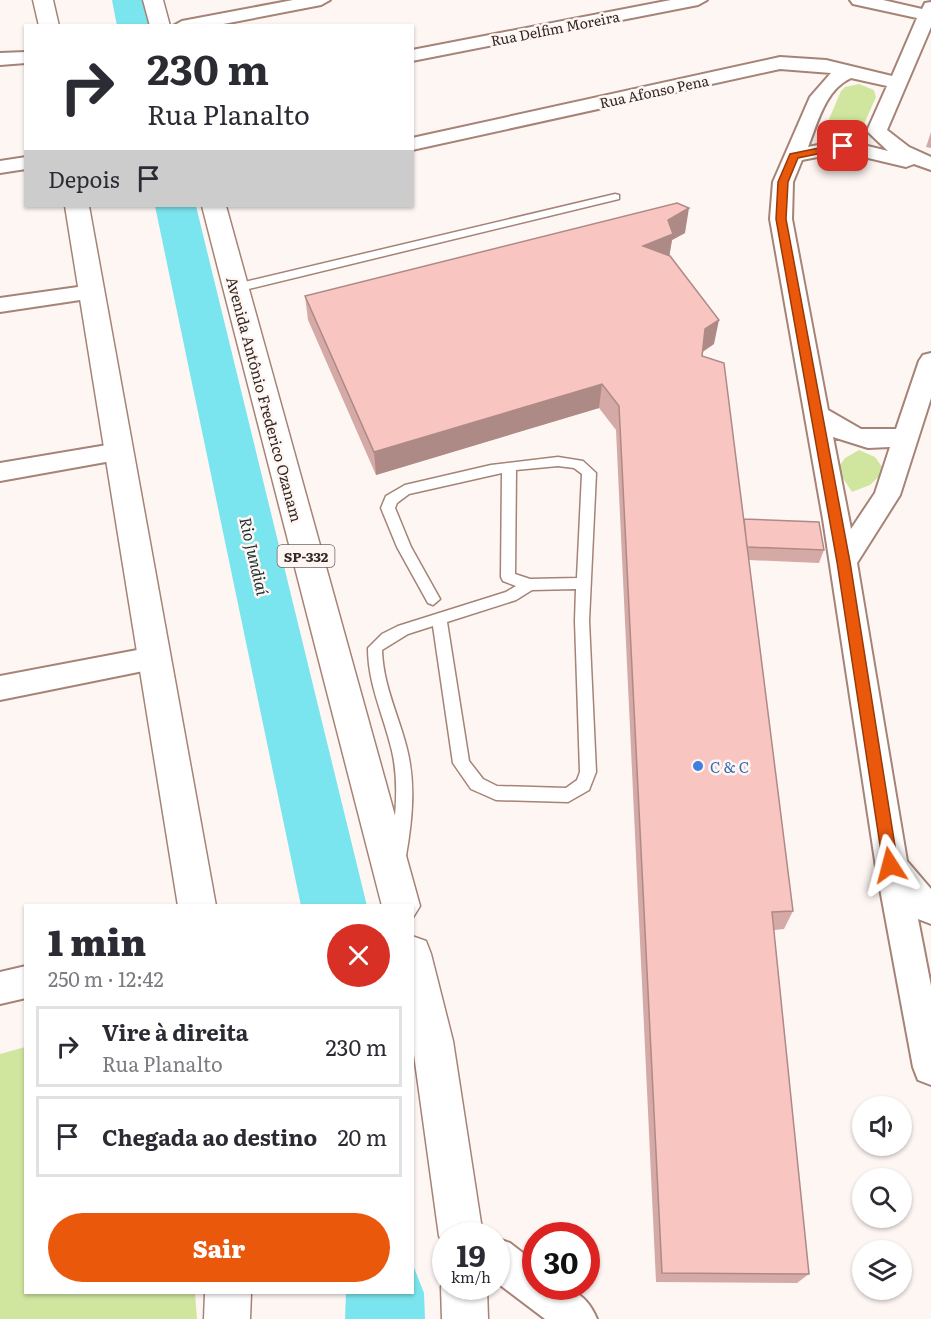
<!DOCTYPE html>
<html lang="pt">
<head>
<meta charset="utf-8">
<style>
  :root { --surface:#fff; --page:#f7f7f7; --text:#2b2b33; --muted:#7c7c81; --line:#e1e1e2; --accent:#ea580c }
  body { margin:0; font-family:Literata,serif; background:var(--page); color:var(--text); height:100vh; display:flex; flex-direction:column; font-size:22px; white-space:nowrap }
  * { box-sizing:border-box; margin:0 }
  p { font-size:20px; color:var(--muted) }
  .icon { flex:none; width:33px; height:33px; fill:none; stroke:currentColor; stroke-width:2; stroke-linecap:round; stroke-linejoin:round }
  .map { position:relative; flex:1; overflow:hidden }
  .details { position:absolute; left:24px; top:904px; width:390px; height:390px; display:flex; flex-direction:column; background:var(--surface); border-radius:0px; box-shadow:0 2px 4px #0004 }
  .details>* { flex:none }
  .hud { position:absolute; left:24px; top:24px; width:390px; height:183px; border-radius:0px; box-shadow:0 2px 4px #0004; background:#fff; color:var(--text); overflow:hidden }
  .tools { position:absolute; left:852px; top:1096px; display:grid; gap:12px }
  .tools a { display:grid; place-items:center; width:60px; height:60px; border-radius:50%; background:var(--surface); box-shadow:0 2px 4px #0004; font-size:30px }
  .speed { position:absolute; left:432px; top:1222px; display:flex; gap:12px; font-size:30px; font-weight:700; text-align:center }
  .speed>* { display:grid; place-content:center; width:78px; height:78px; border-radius:50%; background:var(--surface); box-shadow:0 2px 4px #0004; line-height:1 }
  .speed small { font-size:15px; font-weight:400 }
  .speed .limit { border:9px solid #d22; background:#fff; color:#111 }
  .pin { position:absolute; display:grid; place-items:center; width:51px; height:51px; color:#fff; margin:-26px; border-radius:12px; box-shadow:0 3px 9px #0006 }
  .me { position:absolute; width:66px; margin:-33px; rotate:351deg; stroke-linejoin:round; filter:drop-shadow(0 0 4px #0008) }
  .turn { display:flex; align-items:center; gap:21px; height:126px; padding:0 24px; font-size:27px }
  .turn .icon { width:78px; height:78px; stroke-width:2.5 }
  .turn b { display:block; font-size:42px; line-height:51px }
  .then { display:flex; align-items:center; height:57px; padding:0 24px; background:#0003; gap:12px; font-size:22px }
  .round { display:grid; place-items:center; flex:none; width:63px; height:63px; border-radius:32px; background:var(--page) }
  .overview { display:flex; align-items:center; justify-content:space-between; height:102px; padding:0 24px }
  h1 { font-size:36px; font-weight:800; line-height:45px }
  .action { display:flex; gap:12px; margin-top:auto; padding:12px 24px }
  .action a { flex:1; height:69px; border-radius:36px; background:var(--accent); color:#fff; font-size:24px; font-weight:800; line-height:69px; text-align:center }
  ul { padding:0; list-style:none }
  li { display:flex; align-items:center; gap:18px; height:81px; margin:0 12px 9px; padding:0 12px; border:3px solid var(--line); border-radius:0px }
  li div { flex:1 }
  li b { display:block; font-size:22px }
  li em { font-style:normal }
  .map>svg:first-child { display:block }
  .green { fill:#d0e69f }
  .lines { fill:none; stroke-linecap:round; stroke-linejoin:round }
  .river { fill:#7ae5ee; fill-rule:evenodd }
  .lane-casing { stroke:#a58376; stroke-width:3 }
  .street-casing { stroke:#a58376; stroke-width:4 }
  .primary-casing { stroke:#a58376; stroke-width:3 }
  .lane { fill:#fff; fill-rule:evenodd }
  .street { fill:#fff; fill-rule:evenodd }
  .primary { fill:#fff; fill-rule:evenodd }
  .wall { fill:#d5a9a6 }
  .shaded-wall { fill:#ae8a87 }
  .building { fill:#f8c5c1; stroke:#ae8a87; stroke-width:1.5 }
  .route { fill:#ea580c; stroke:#983908; stroke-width:1.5 }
  .shop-dot { fill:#3f7fe0; stroke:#fef6f3; stroke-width:2 }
  .labels { text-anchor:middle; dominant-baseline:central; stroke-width:5; stroke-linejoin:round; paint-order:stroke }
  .far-street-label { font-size:14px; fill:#352722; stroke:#fef6f3 }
  .shield { fill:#fef6f3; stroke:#716561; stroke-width:1.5 }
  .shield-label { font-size:14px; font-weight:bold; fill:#352722 }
  .street-label { font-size:15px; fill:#352722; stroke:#fef6f3 }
  .shop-label { font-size:15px; fill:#366cbe; stroke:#fef6f3; text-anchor:start }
  .water-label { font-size:16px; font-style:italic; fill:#1b2f30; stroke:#fef6f3 }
</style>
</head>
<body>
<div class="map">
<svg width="931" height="1319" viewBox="0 0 931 1319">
  <rect width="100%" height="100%" fill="#fef6f3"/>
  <path class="green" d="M859,84L874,90L876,97L860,133C850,142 837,138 827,131L826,126L841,91L845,87Z
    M859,450L875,457L885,471L870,485L852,492L837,469L845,458Z
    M25,1047L26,1293H195L197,1319H0V1054Z"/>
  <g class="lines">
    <path class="river" d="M112,0H146L153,26H117Z
      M155,206H196L367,906H301Z
      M413,1265L424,1293L425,1319H345L346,1293H412Z"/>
    <g class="lane-casing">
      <path id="lane" d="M615,194L619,195V199L236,292L230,288L236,284Z
        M558,457L583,461L596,473L589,621L596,772L589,790L568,802L496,800L471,789L453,763L433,626L408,634L382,650C383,686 399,716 407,749C416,785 412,821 406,856L404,861L398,864L392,861L390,856C395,821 400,786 392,751C384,716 368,685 368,648L382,634L398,626L506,592L516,586L503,581L501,577L502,473L409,494L397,503L395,508L411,547L440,599L433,605L428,603L397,547L381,508L386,496L405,485L491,465ZM558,466L574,468L582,474L577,578L530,579L515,574L516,470ZM576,589L575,621L580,772L577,780L566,788L497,786L483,779L469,761L447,622L516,600L532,590Z"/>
    </g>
    <g class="street-casing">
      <path id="street" d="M293,0H330L321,5L213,26H173L182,21Z
        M671,0H707L698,5L412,61V50Z
        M850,0H883L922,9L925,3L931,2V27L887,130L909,147L931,157V170L914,164L906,167L843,152L802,160L793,182L792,219L828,410L861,429H896L919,361L923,355L931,353V398L900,495L857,563L907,861L931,889V924L918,919L931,986V1085L918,1080L913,1067L876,867L823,519L770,219L773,182L810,97L831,73L780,69L412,150V138L780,57L826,60L892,76L917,18L853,4ZM851,78L887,86L867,131L888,151L843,140L808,147C818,122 825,90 851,78ZM833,437L868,448L890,447L875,493L851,529Z
        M26,52V63L0,65V53Z
        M26,157V169L0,173V161Z
        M92,285L100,287L103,292L100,297L0,312V298Z
        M119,443L128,446L131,452L128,458L0,481V463Z
        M153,647L163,651L167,659L163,667L0,700V676Z
        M26,966V998L0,1004V972Z
        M496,1238L510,1243L536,1263V1287C565,1287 584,1288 597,1319H545L496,1282Z"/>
    </g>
    <g class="primary-casing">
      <path id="primary" d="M33,0H53L59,26H39Z
        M143,0H163L170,26H150Z
        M65,206H89L216,906H178Z
        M202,206H226L420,906L412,919V906H382Z
        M412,936L426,941L431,954L453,1041L483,1236H446V1252L439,1236L412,1040Z
        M446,1277V1287H487L488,1319H442L441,1287Z
        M205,1293H251L250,1319H204Z"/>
    </g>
    <use href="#lane" class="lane"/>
    <use href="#street" class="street"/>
    <use href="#primary" class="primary"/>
  </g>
  <path class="wall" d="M931,132V148L926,147Z
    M685,233L672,240L669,256L714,344L703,352L702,356L744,519L824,550L819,563L749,560L793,911L784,929L774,930L809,1274L797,1283L656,1282L616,430L599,408L376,475L308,320L305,296Z"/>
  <path class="shaded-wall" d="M689,208L685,233L672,240L669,258L643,246L668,220Z
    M719,320L714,344L700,353L705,329Z
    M602,384L599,408L376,475L374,452Z"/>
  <path class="building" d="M677,203L689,208L668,220L673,234L643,246L670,256L719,320L705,329L702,356L724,363L793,911L772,912L809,1274L662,1273L619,406L602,384L374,452L305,296Z
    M744,519L819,522L824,550L747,547Z"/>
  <path class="route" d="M843,143L847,144V148L798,158L788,182L786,219L850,562L898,865L896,870L890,872L885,870L883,865L837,562L776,219L778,182L790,154Z"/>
  <circle class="shop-dot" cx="698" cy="766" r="6"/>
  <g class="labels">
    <g class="far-street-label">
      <text transform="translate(555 28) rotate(-11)">Rua Delfim Moreira</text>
      <text transform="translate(654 91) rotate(-12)">Rua Afonso Pena</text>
    </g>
    <rect class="shield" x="277.5" y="545" width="57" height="22" rx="4.5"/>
    <g class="shield-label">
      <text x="306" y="556">SP-332</text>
    </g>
    <g class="street-label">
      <text transform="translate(265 399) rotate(75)">Avenida Antônio Frederico Ozanam</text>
    </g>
    <g class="shop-label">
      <text x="710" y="766">C &amp; C</text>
    </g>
    <g class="water-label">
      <text transform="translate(255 556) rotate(77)">Rio Jundiaí</text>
    </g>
  </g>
</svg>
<div class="tools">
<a><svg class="icon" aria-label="sound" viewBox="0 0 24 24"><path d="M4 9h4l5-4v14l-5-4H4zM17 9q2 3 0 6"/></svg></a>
<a><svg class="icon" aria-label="search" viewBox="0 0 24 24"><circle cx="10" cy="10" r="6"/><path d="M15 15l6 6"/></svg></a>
<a><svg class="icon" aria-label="layers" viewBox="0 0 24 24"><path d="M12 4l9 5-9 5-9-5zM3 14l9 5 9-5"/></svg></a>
</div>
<div class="speed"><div>19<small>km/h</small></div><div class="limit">30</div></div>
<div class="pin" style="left:843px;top:146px;background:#d93025"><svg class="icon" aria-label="arrive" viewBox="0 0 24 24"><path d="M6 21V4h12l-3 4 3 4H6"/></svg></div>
<svg class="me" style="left:890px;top:865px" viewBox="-20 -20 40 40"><path d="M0-17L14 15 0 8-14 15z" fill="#ea580c" stroke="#fff" stroke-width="4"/></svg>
<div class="hud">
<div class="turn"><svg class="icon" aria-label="right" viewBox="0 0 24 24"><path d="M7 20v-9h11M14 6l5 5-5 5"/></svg><div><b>230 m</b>Rua Planalto</div></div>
<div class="then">Depois<svg class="icon" aria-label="arrive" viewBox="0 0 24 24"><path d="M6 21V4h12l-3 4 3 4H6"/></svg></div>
</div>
<section class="details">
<div class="overview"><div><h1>1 min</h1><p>250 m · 12:42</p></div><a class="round" style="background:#d93025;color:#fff"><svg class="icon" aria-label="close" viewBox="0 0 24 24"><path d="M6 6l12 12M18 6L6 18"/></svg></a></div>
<ul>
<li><svg class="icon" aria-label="right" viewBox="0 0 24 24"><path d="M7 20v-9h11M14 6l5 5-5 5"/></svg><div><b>Vire à direita</b><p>Rua Planalto</p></div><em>230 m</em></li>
<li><svg class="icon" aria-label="arrive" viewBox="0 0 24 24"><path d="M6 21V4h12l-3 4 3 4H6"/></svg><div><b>Chegada ao destino</b></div><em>20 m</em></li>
</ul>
<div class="action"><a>Sair</a></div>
</section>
</div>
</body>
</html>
